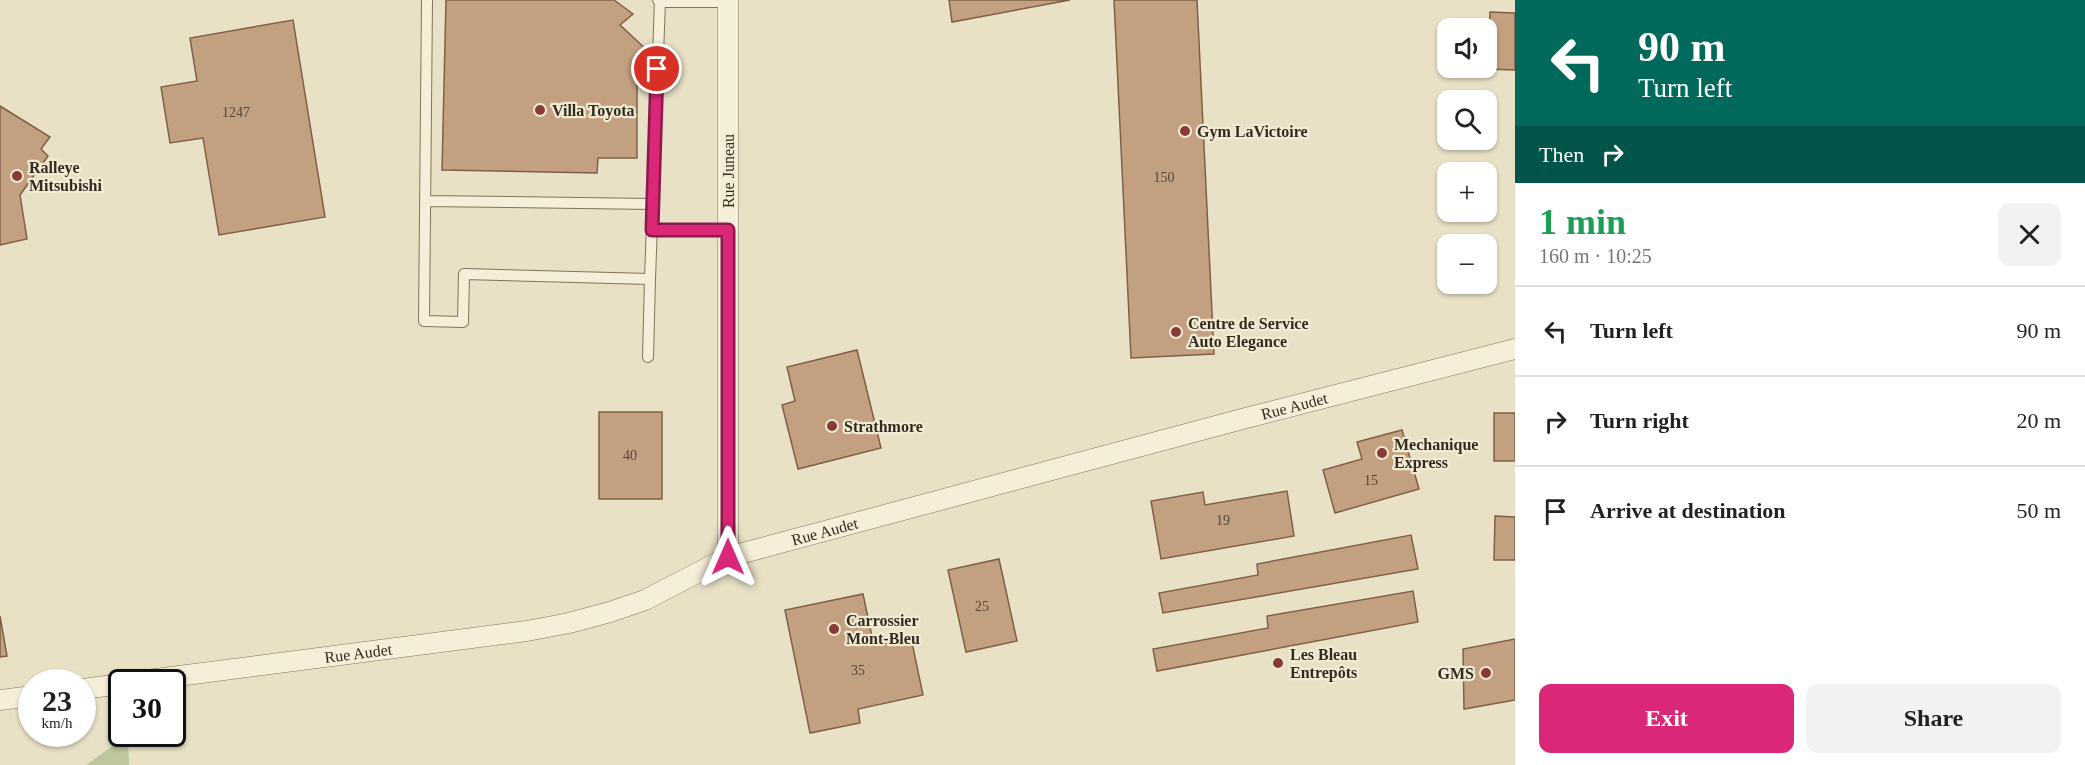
<!DOCTYPE html>
<html lang="en">
<head>
<meta charset="utf-8">
<style>
  :root { --surface:#fff; --page:#f2f2f2; --text:#222; --muted:#767676; --line:#e0e0e0; --accent:#db2777 }
  body { margin:0; font-family:Georgia,serif; background:var(--page); color:var(--text); height:100vh; display:flex; flex-direction:column; font-size:22px; white-space:nowrap }
  * { box-sizing:border-box; margin:0 }
  p { font-size:20px; color:var(--muted) }
  .icon { flex:none; width:33px; height:33px; fill:none; stroke:currentColor; stroke-width:2; stroke-linecap:round; stroke-linejoin:round }
  .map { position:relative; flex:1; overflow:hidden }
  .drawer { display:flex; flex-direction:column; background:var(--surface); width:570px }
  .drawer>* { flex:none }
  .banner { background:#00695c; color:#fff; overflow:hidden }
  .fabs { position:absolute; left:1437px; top:18px; display:grid; gap:12px }
  .fabs a { display:grid; place-items:center; width:60px; height:60px; border-radius:12px; background:var(--surface); box-shadow:0 2px 4px #0004; font-size:30px }
  .speed { position:absolute; left:18px; top:669px; display:flex; gap:12px; font-size:30px; font-weight:700; text-align:center }
  .speed>* { display:grid; place-content:center; width:78px; height:78px; border-radius:50%; background:var(--surface); box-shadow:0 2px 4px #0004; line-height:1 }
  .speed small { font-size:15px; font-weight:400 }
  .speed .limit { border:3px solid #111; border-radius:9px; background:#fff; color:#111 }
  .pin { position:absolute; display:grid; place-items:center; width:51px; height:51px; color:#fff; margin:-26px; border:3px solid #fff; border-radius:50%; box-shadow:0 2px 6px #0007 }
  .me { position:absolute; width:66px; margin:-33px; rotate:0deg; stroke-linejoin:round; filter:drop-shadow(0 0 4px #0008) }
  .turn { display:flex; align-items:center; gap:21px; height:126px; padding:0 24px; font-size:27px }
  .turn .icon { width:78px; height:78px; stroke-width:2.5 }
  .turn b { display:block; font-size:42px; line-height:51px }
  .then { display:flex; align-items:center; height:57px; padding:0 24px; background:#0003; gap:12px; font-size:22px }
  .round { display:grid; place-items:center; flex:none; width:63px; height:63px; border-radius:12px; background:var(--page) }
  .headline { display:flex; align-items:center; justify-content:space-between; height:102px; padding:0 24px }
  h1 { font-size:36px; font-weight:700; line-height:45px; color:#1e9e55 }
  .button { display:flex; gap:12px; margin-top:auto; padding:12px 24px }
  .button a { flex:1; height:69px; border-radius:12px; background:var(--accent); color:#fff; font-size:24px; font-weight:700; line-height:69px; text-align:center }
  .button a+a { background:var(--page); color:var(--text) }
  ul { padding:0; list-style:none }
  li { display:flex; align-items:center; gap:18px; height:90px; padding:0 24px; border-top:2px solid var(--line) }
  li div { flex:1 }
  li b { display:block; font-size:22px }
  li em { font-style:normal }
  main { display:flex; flex:1; min-height:0 }
  .map>svg:first-child { display:block }
  .green { fill:#bec69b }
  .building { fill:#c3a080; stroke:#7f6046; stroke-width:1.5 }
  .lines { fill:none; stroke-linecap:round; stroke-linejoin:round }
  .lane-casing { stroke:#82735e; stroke-width:12 }
  .street-casing { stroke:#82735e; stroke-width:21 }
  .lane { stroke:#f5eed8; stroke-width:10 }
  .street { stroke:#f5eed8; stroke-width:20 }
  .route-casing { stroke:#8e194d; stroke-width:15 }
  .route { stroke:#db2777; stroke-width:10 }
  .poi-dot { fill:#8a3a34; stroke:#f1ebd4; stroke-width:2 }
  .labels { text-anchor:middle; dominant-baseline:central; stroke-width:4.5; stroke-linejoin:round; paint-order:stroke }
  .number-label { font-size:14px; fill:#584838 }
  .poi-label { font-size:16px; font-weight:bold; fill:#342b20; stroke:#f1ebd4; text-anchor:start }
  .street-label { font-size:16px; fill:#342b20; stroke:#f1ebd4 }
</style>
</head>
<body>
<main>
<div class="map">
<svg width="1515" height="765" viewBox="0 0 1515 765">
  <rect width="100%" height="100%" fill="#e9e1c6"/>
  <path class="green" d="M128,735L129,765H86Z"/>
  <path class="building" d="M446,0H614L633,14L620,25L648,51L637,62V158H598L597,173L442,170Z
    M949,0H1070L952,22Z
    M1114,0H1197L1214,354L1131,358Z
    M1490,12L1515,13V70L1486,69L1487,34H1489Z
    M293,20L325,217L219,235L203,138L170,143L161,87L197,81L190,38Z
    M0,106L50,137L41,149L48,156L20,195L27,239L0,245Z
    M857,350L881,448L798,469L782,405L795,401L787,367Z
    M599,412H662V499H599Z
    M1494,413H1515V461H1494Z
    M1402,430L1419,489L1335,513L1323,470L1362,459L1357,442Z
    M1287,491L1294,536L1161,559L1151,501L1203,492L1205,505Z
    M1495,516L1515,517V560H1494Z
    M1411,535L1418,569L1163,613L1159,593L1258,575L1257,564Z
    M999,559L1017,641L966,652L948,570Z
    M1413,591L1418,622L1157,671L1153,649L1268,628L1267,616Z
    M863,594L874,646L911,638L923,695L858,709L860,723L810,733L785,610Z
    M0,616L7,656L0,657Z
    M1515,639V700L1464,709L1463,649Z"/>
  <g class="lines">
    <g class="lane-casing">
      <path id="lane" d="M427,0L424,321L463,322L464,274L650,279L648,357
        M658,0L660,2H728
        M425,201L653,204
        M652,230H728
        M650,279L660,0"/>
    </g>
    <g class="street-casing">
      <g id="street">
        <path d="M728,557V0"/>
        <path id="s1" d="M132,682L527,631L569,623L610,612L645,600L728,557L1246,418L1515,349"/>
        <path d="M82,689L122,684"/>
        <path d="M0,700L32,696"/>
      </g>
    </g>
    <use href="#lane" class="lane"/>
    <use href="#street" class="street"/>
  </g>
  <g class="lines">
    <g class="route-casing">
      <path id="route" d="M657,69L652,230H728V557"/>
    </g>
    <use href="#route" class="route"/>
  </g>
  <g class="poi-dot">
    <circle cx="540" cy="110" r="6"/>
    <circle cx="1185" cy="131" r="6"/>
    <circle cx="17" cy="176" r="6"/>
    <circle cx="1176" cy="332" r="6"/>
    <circle cx="832" cy="426" r="6"/>
    <circle cx="1382" cy="453" r="6"/>
    <circle cx="834" cy="629" r="6"/>
    <circle cx="1278" cy="663" r="6"/>
    <circle cx="1486" cy="673" r="6"/>
  </g>
  <g class="labels">
    <g class="number-label">
      <text x="236" y="112">1247</text>
      <text x="1164" y="177">150</text>
      <text x="630" y="455">40</text>
      <text x="1371" y="480">15</text>
      <text x="1223" y="520">19</text>
      <text x="982" y="606">25</text>
      <text x="858" y="670">35</text>
    </g>
    <g class="poi-label">
      <text x="552" y="110">Villa Toyota</text>
      <text x="1197" y="131">Gym LaVictoire</text>
      <text x="29" y="167">Ralleye<tspan x="29" dy="18">Mitsubishi</tspan></text>
      <text x="1188" y="323">Centre de Service<tspan x="1188" dy="18">Auto Elegance</tspan></text>
      <text x="844" y="426">Strathmore</text>
      <text x="1394" y="444">Mechanique<tspan x="1394" dy="18">Express</tspan></text>
      <text x="846" y="620">Carrossier<tspan x="846" dy="18">Mont-Bleu</tspan></text>
      <text x="1290" y="654">Les Bleau<tspan x="1290" dy="18">Entrepôts</tspan></text>
      <text x="1474" y="673" text-anchor="end">GMS</text>
    </g>
    <g class="street-label">
      <text transform="translate(728 171) rotate(-90)">Rue Juneau</text>
      <text stroke="none"><textPath href="#s1" startOffset="1200">Rue Audet</textPath></text>
      <text stroke="none"><textPath href="#s1" startOffset="714">Rue Audet</textPath></text>
      <text stroke="none"><textPath href="#s1" startOffset="228">Rue Audet</textPath></text>
    </g>
  </g>
</svg>
<div class="fabs">
<a><svg class="icon" aria-label="sound" viewBox="0 0 24 24"><path d="M4 9h4l5-4v14l-5-4H4zM17 9q2 3 0 6"/></svg></a>
<a><svg class="icon" aria-label="search" viewBox="0 0 24 24"><circle cx="10" cy="10" r="6"/><path d="M15 15l6 6"/></svg></a>
<a>+</a>
<a>−</a>
</div>
<div class="speed"><div>23<small>km/h</small></div><div class="limit">30</div></div>
<div class="pin" style="left:657px;top:69px;background:#d93025"><svg class="icon" aria-label="arrive" viewBox="0 0 24 24"><path d="M6 21V4h12l-3 4 3 4H6"/></svg></div>
<svg class="me" style="left:728px;top:557px" viewBox="-20 -20 40 40"><path d="M0-17L14 15 0 8-14 15z" fill="#db2777" stroke="#fff" stroke-width="4"/></svg>
</div>
<section class="drawer">
<div class="banner">
<div class="turn"><svg class="icon" aria-label="left" viewBox="0 0 24 24"><path d="M17 20v-9H6M10 6l-5 5 5 5"/></svg><div><b>90 m</b>Turn left</div></div>
<div class="then">Then<svg class="icon" aria-label="right" viewBox="0 0 24 24"><path d="M7 20v-9h11M14 6l5 5-5 5"/></svg></div>
</div>
<div class="headline"><div><h1>1 min</h1><p>160 m · 10:25</p></div><a class="round"><svg class="icon" aria-label="close" viewBox="0 0 24 24"><path d="M6 6l12 12M18 6L6 18"/></svg></a></div>
<ul>
<li><svg class="icon" aria-label="left" viewBox="0 0 24 24"><path d="M17 20v-9H6M10 6l-5 5 5 5"/></svg><div><b>Turn left</b></div><em>90 m</em></li>
<li><svg class="icon" aria-label="right" viewBox="0 0 24 24"><path d="M7 20v-9h11M14 6l5 5-5 5"/></svg><div><b>Turn right</b></div><em>20 m</em></li>
<li><svg class="icon" aria-label="arrive" viewBox="0 0 24 24"><path d="M6 21V4h12l-3 4 3 4H6"/></svg><div><b>Arrive at destination</b></div><em>50 m</em></li>
</ul>
<div class="button"><a>Exit</a><a>Share</a></div>
</section>
</main>
</body>
</html>
